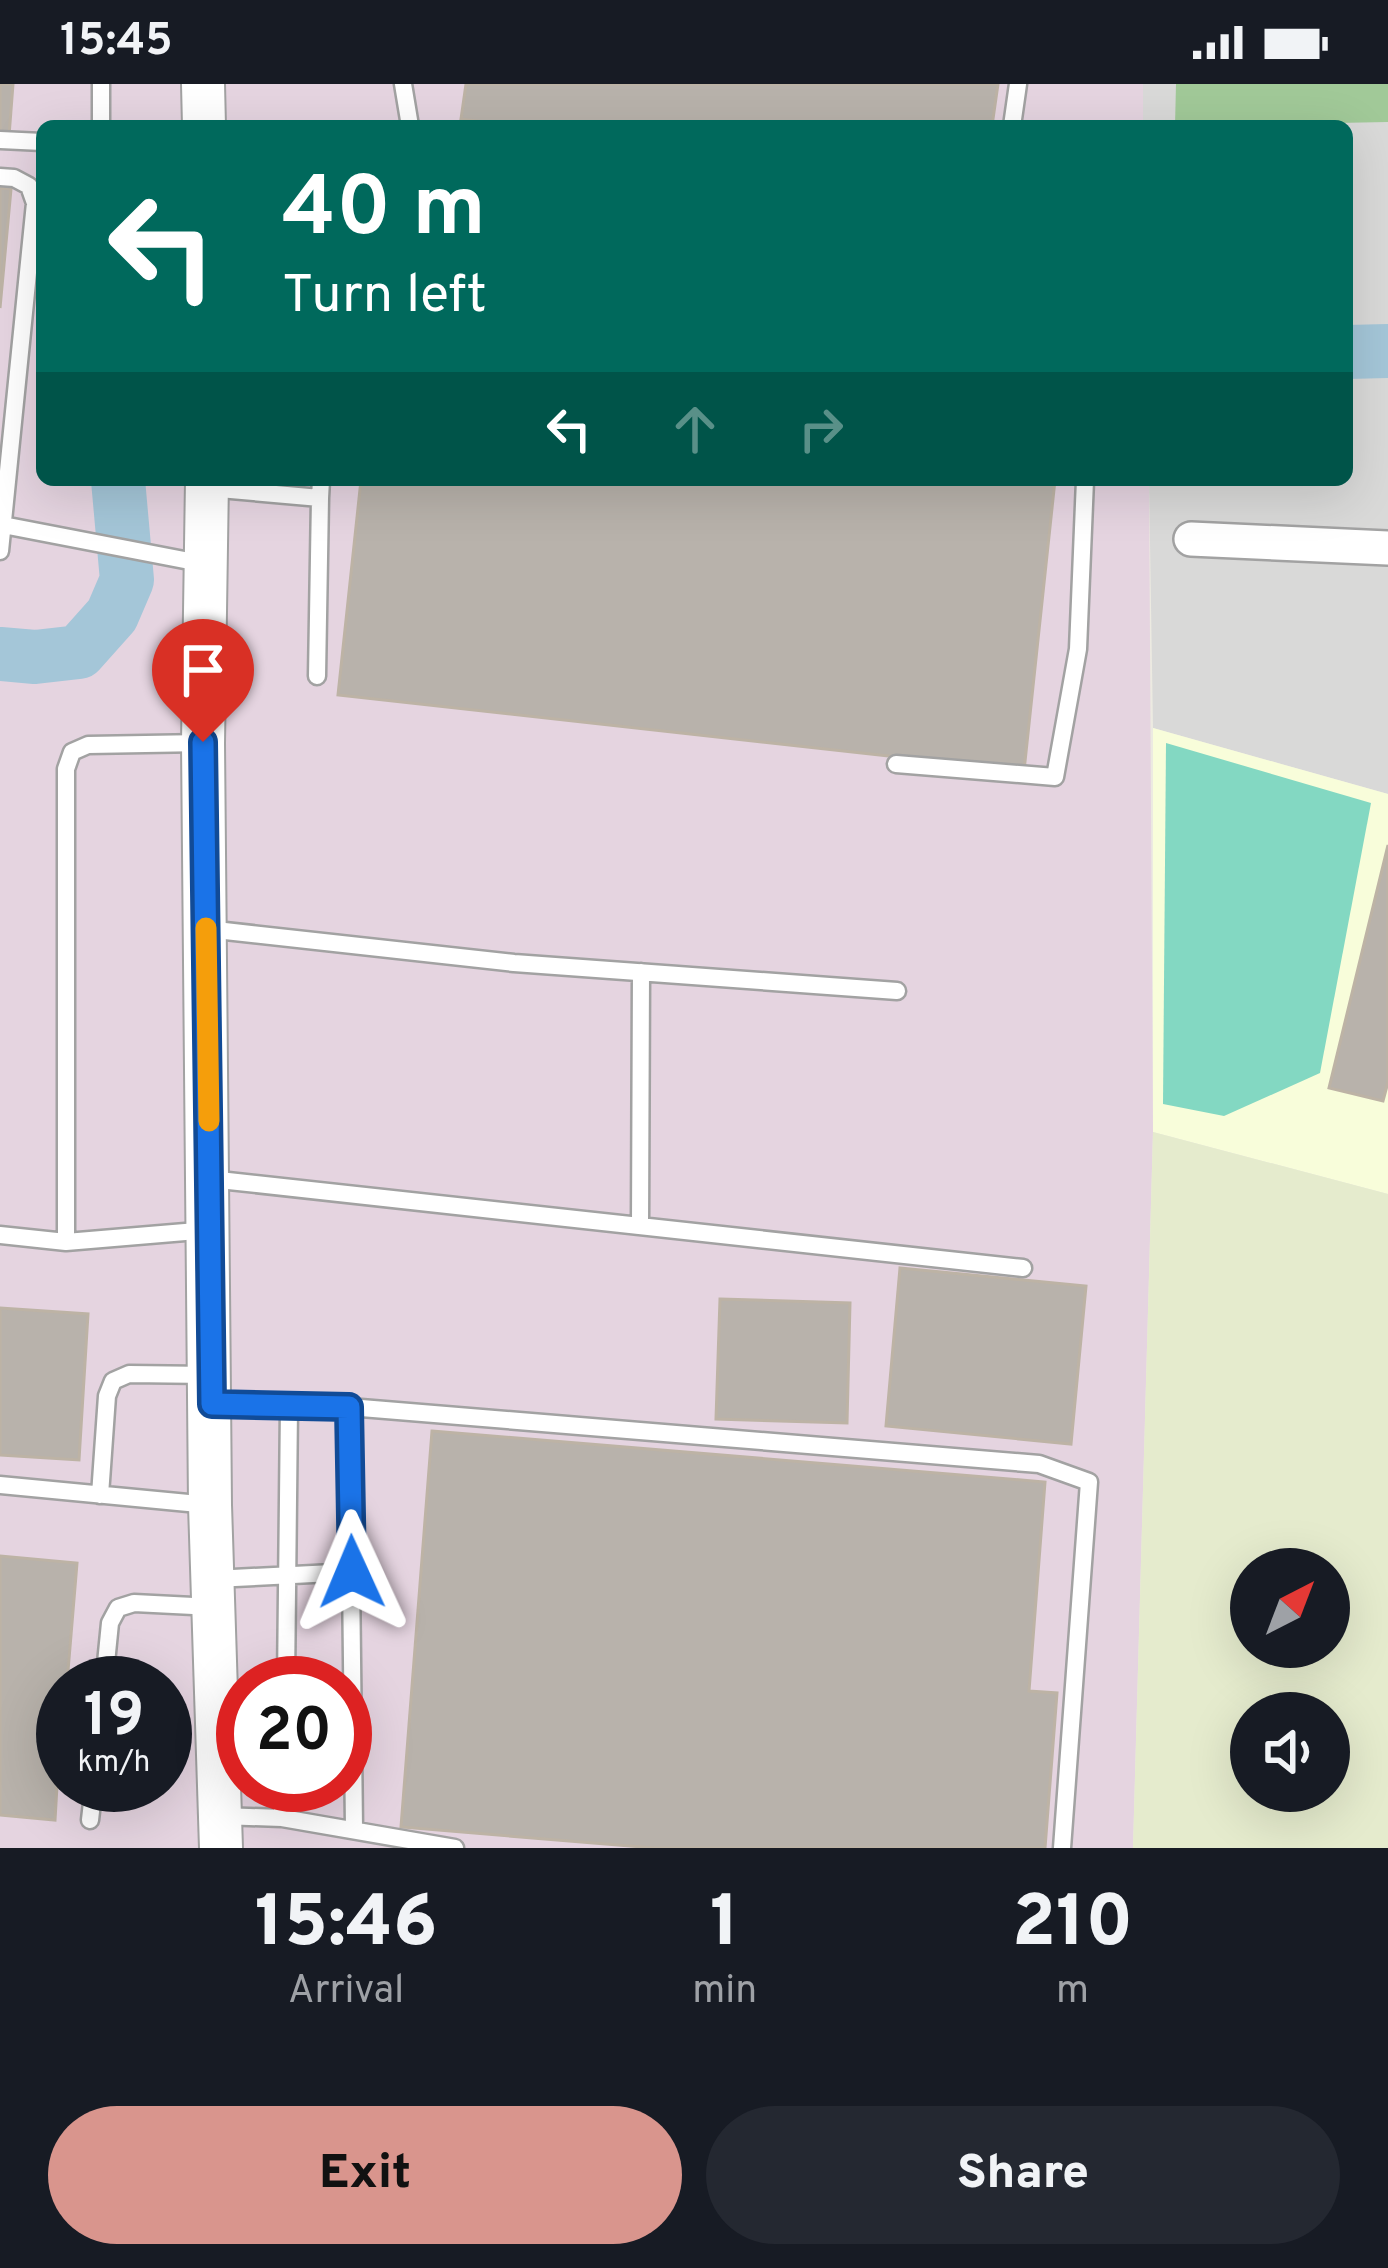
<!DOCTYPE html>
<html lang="en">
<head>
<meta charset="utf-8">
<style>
  :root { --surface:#171b24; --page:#242831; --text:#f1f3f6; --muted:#9ea1a6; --accent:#d9958d }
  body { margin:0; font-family:Overpass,sans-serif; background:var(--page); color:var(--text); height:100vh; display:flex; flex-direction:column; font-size:45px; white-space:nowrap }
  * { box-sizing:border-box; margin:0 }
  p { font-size:39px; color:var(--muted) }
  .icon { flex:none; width:66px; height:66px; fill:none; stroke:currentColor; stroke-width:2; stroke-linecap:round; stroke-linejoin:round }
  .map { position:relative; height:1764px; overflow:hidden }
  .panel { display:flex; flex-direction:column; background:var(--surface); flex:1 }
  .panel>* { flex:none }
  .guide { position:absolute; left:36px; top:36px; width:1317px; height:366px; border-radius:18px; box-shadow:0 12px 48px #0002; background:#00695c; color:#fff; overflow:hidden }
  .needle { width:78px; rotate:42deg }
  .buttons { position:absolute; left:1230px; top:1464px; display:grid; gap:24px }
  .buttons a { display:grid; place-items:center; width:120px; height:120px; border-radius:50%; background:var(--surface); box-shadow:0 12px 48px #0002; font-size:60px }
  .speed { position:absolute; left:36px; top:1572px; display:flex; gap:24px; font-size:60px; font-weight:700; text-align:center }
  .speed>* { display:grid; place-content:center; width:156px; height:156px; border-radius:50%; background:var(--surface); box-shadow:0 12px 48px #0002; line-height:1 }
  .speed small { font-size:30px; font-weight:400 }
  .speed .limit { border:18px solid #d22; background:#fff; color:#111 }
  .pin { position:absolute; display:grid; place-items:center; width:102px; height:102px; color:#fff; margin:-123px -51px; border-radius:50% 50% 50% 0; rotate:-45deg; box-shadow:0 0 12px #0007 }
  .pin .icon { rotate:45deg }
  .me { position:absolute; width:132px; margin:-66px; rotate:359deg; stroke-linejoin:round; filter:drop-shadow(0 0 9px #0008) }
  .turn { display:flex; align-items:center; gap:42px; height:252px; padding:0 48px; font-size:54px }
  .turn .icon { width:156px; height:156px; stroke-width:2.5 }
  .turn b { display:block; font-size:84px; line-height:102px }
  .lanes { display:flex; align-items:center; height:114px; padding:0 48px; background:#0003; justify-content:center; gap:60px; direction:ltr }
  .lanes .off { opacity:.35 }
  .eta { display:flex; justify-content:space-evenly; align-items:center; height:204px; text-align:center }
  .eta b { font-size:72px; font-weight:800; line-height:84px }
  .button { display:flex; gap:24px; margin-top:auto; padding:24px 48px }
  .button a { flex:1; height:138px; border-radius:72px; background:var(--accent); color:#111; font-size:48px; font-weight:800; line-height:138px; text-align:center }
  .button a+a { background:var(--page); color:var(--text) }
  .status { display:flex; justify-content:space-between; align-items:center; height:84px; padding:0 60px; background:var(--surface); direction:ltr }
  .status svg { height:33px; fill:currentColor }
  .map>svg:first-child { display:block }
  .residential { fill:#d9d9d8 }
  .industrial { fill:#e5d4e0; fill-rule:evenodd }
  .education { fill:#f8fdda }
  .farmland { fill:#e5ebcd; fill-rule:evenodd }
  .forest { fill:#a1c998 }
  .pitch { fill:#83d8c2 }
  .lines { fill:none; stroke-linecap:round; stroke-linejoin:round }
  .river { stroke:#a4c6d8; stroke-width:54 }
  .building { fill:#b8b2ab; stroke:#bdb3a5; stroke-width:3 }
  .service-casing { stroke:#a2a2a2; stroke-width:21 }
  .minor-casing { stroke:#a2a2a2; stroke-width:38 }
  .tertiary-casing { stroke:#a2a2a2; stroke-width:46 }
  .service { stroke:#fff; stroke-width:16 }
  .minor { stroke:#fff; stroke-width:33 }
  .tertiary { stroke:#fff; stroke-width:42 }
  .route-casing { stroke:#114b97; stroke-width:30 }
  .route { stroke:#1a73e8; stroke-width:21 }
  .slow { stroke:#f59e0b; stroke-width:21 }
</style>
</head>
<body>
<div class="status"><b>15:45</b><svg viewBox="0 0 49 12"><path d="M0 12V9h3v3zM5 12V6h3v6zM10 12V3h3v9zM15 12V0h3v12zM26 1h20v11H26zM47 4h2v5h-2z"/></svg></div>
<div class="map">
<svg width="1388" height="1764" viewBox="0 0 1388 1764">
  <rect width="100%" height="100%" fill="#eceae1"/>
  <path class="residential" d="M1143,0H1388V710L1153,644L1149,396H1347V42H1143Z"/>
  <path class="industrial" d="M0,0H1143V42H42V396H1149L1153,1048L1133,1764H0ZM63,1599H165V1701H63ZM243,1599H345V1701H243Z"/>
  <path class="education" d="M1153,644L1388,710V1110L1153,1048Z"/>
  <path class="farmland" d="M1153,1048L1388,1110V1764H1133ZM1251,1485H1329V1563H1251ZM1251,1629H1329V1707H1251Z"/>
  <path class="forest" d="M1176,0H1388V38L1175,42Z"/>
  <path class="pitch" d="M1166,659L1371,719L1320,989L1224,1032L1163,1020Z"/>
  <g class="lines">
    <path class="river" d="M1347,268L1388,267
      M0,570L35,573L79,568L112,531L127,496L118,396"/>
  </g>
  <path class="building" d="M0,0H13L9,52L0,51Z
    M466,0H998L992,42H514L461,35Z
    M0,104L11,105L0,224Z
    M361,396H1055L1024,687L338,611Z
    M1388,761V998L1383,1017L1329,1004Z
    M900,1184L1086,1202L1071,1360L886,1342Z
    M720,1215L850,1219L847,1339L716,1335Z
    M0,1224L88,1230L79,1376L0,1371Z
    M432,1347L1045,1398L1029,1607L1057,1609L1045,1764H654L401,1743Z
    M0,1472L77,1479L67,1599H63L55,1736L0,1731Z"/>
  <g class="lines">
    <g class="service-casing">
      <path id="service" d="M403,0L410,42
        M101,42V0
        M1012,42L1018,0
        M0,56L42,58
        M0,93L14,94L29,102L35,119L0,467
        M208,404L320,414L321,396
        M3,441L205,480
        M317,592L320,414
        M203,659L88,661L72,668L66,685V1158L209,1146
        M896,680L1055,693L1078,565L1085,396
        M207,845L514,879L897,907
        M210,1095L1023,1184
        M640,1142L641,888
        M0,1151L66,1158
        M212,1320L289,1323L286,1599
        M289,1323H349
        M0,1401L209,1421
        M100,1411L107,1312L113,1297L129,1290L210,1291
        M214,1495L352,1488
        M104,1599L110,1539L118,1524L134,1519L213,1523
        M283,1701L282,1734L455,1764
        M221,1732L282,1734
        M90,1736L94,1701
        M354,1744L349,1323L1039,1380L1089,1398L1062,1764"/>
    </g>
    <g class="minor-casing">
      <path id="minor" d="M1191,455L1388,464"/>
    </g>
    <g class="tertiary-casing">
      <path id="tertiary" d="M203,0L204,42
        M207,396L203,659L210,1421L221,1764"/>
    </g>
    <use href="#service" class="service"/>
    <use href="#minor" class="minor"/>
    <use href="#tertiary" class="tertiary"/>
  </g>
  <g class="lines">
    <g class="route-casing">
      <path id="route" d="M203,658L212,1320L349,1323L352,1488"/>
    </g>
    <use href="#route" class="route"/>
    <path class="slow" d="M206,844L209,1037"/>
  </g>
</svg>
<div class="buttons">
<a><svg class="needle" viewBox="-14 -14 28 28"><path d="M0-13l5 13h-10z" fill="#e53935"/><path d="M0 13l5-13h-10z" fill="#9ea1a6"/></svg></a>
<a><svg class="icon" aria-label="sound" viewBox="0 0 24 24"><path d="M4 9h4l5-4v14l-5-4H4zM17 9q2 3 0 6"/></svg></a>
</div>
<div class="speed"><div>19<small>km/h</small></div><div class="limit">20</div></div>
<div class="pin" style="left:203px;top:658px;background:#d93025"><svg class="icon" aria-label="arrive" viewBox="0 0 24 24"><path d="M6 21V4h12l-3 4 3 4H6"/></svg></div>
<svg class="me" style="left:352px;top:1488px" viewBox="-20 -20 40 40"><path d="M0-17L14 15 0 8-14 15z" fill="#1a73e8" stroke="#fff" stroke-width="4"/></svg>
<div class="guide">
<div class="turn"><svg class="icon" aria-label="left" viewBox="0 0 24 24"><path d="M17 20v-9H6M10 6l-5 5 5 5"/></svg><div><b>40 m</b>Turn left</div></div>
<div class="lanes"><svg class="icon" aria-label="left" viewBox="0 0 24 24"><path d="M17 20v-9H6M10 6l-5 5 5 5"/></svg><svg class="icon off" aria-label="ahead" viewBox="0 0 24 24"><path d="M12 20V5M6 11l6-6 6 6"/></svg><svg class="icon off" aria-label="right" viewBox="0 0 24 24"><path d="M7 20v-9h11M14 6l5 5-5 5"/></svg></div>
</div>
</div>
<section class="panel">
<div class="eta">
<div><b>15:46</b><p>Arrival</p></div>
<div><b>1</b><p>min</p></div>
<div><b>210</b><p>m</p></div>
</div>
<div class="button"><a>Exit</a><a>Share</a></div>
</section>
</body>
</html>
